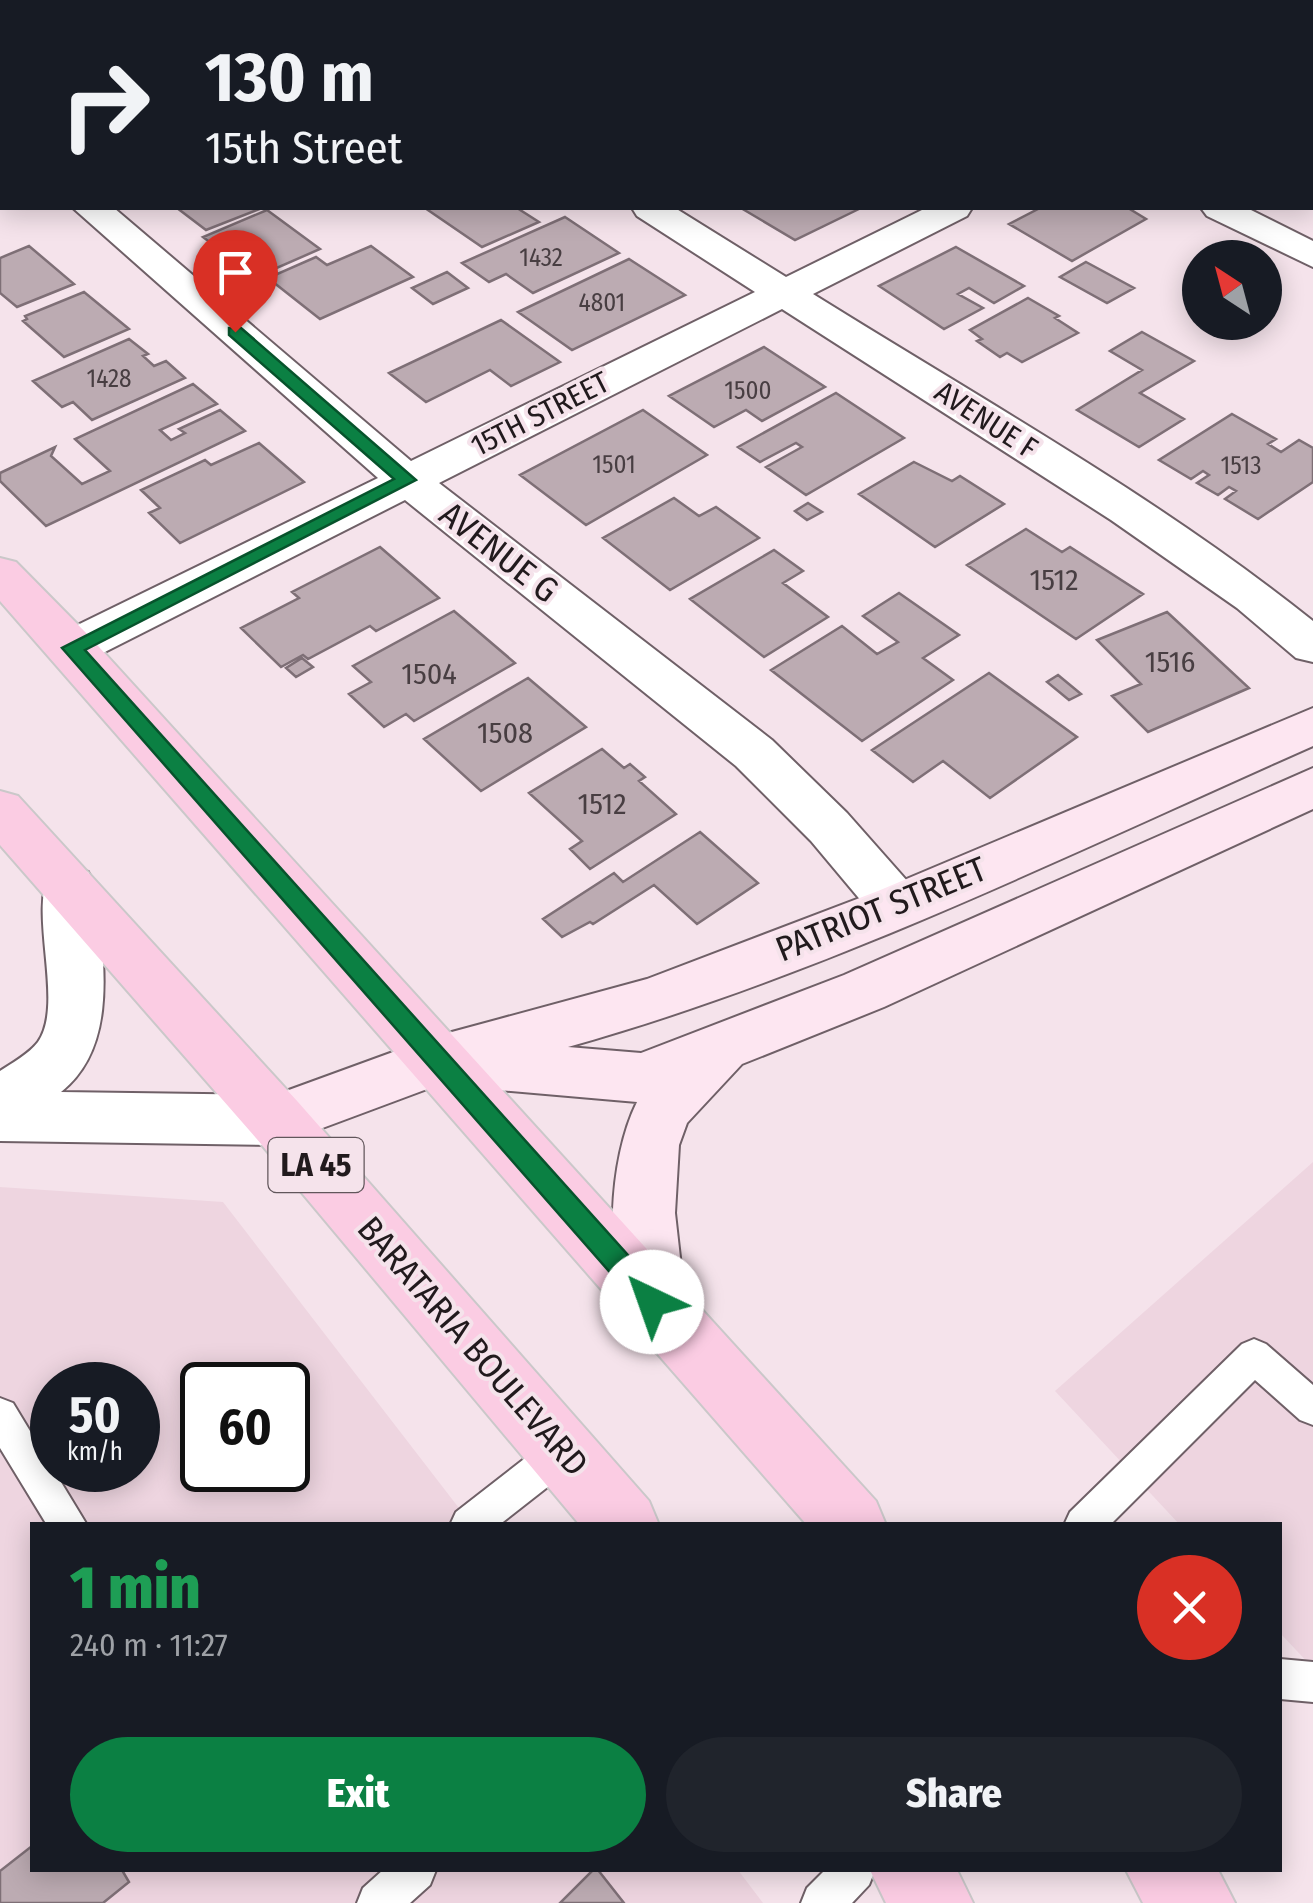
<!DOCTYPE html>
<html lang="en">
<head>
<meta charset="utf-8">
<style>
  :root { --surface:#171b24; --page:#20242c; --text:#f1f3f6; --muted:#9ea1a6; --accent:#0b8043 }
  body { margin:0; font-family:"Fira Sans Condensed",sans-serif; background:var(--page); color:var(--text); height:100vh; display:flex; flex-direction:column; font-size:38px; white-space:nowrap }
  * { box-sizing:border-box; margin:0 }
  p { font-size:32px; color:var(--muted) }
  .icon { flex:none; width:55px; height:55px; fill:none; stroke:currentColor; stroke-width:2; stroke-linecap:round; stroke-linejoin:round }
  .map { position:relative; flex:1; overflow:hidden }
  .sheet { position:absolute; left:30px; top:1522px; width:1252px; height:350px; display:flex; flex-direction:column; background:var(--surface); border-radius:0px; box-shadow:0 5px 25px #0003 }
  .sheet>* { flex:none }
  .banner { position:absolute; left:0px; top:0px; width:1315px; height:210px; box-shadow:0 5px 25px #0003; background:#171b24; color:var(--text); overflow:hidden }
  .needle { width:65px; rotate:324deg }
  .buttons { position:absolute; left:1182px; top:240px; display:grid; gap:20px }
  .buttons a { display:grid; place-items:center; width:100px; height:100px; border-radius:50%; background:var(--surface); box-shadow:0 5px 25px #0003; font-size:50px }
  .speed { position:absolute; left:30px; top:1362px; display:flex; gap:20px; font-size:50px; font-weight:700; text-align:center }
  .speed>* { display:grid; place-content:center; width:130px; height:130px; border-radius:50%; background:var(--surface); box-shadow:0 5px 25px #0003; line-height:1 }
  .speed small { font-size:25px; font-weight:400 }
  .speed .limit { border:5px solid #111; border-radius:15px; background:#fff; color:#111 }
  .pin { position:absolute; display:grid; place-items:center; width:85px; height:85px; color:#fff; margin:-102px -42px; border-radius:50% 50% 50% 0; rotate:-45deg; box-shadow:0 0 10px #0007 }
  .pin .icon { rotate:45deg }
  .me { position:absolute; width:110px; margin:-55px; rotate:318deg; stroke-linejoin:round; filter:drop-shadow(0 0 8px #0008) }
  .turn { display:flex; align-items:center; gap:35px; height:210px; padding:0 40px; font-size:45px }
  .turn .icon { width:130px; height:130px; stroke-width:2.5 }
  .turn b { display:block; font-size:70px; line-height:85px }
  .round { display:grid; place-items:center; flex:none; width:105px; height:105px; border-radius:52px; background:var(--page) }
  .head { display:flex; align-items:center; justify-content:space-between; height:170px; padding:0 40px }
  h1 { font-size:60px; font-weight:800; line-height:75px; color:#1e9e55 }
  .primary-button { display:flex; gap:20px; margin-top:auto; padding:20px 40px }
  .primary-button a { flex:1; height:115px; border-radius:60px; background:var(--accent); color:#fff; font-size:40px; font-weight:800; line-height:115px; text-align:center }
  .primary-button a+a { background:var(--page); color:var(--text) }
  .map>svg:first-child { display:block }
  .built { fill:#eed5e0; fill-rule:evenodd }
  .building { fill:#bcabb2; stroke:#7e6f76; stroke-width:2.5 }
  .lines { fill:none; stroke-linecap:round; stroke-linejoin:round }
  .service-casing { stroke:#6f6067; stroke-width:4 }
  .minor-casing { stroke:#6f6067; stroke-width:4 }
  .tertiary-casing { stroke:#6f6067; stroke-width:4 }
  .secondary-casing { stroke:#6f6067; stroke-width:4 }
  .primary-casing { stroke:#cac8c9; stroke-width:4 }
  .service { fill:#fff; fill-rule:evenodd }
  .minor { fill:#fff; fill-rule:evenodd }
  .tertiary { fill:#fff; fill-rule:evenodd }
  .secondary { fill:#fde6f1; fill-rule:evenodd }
  .primary { fill:#fbcce3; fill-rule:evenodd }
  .route { fill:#0b8043; stroke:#07532c; stroke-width:2.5 }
  .labels { text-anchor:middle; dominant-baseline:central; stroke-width:8; stroke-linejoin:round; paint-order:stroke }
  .far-number-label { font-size:25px; fill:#483e42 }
  .far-street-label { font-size:30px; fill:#211a1d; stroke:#f5e3eb }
  .number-label { font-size:30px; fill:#483e42 }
  .shield { fill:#f5e3eb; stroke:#61565b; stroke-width:2.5 }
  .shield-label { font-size:32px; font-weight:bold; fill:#211a1d }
  .street-label { font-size:35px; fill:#211a1d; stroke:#f5e3eb }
</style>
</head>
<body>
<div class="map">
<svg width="1313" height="1903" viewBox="0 0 1313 1903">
  <rect width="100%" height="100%" fill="#f5e3eb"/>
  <path class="built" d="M1313,1162V1668L1280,1633V1525H1180L1055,1391Z
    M0,1187L223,1202L472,1525H32V1870H738L763,1903H0ZM52,1385H138V1470H52ZM202,1385H288V1470H202Z"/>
  <path class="building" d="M177,208H262L206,230Z
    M425,208H517L539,222L482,247Z
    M741,208H861L795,240Z
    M1040,208H1128L1146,219L1072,261L1009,224Z
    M267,210L320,249L256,277L203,237Z
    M565,217L619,253L533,293L506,274L489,282L462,263Z
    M29,246L74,284L17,307L0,293V258Z
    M371,246L413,277L320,319L268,278L316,257L327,265Z
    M956,247L1024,286L994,303L969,288L958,294L983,308L944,329L879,286Z
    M629,259L685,295L572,350L518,312Z
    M1086,262L1134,288L1107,303L1060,277Z
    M447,272L468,288L433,304L412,288Z
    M84,292L129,329L64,357L23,321L27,319L25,316Z
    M1028,298L1059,316L1055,318L1078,333L1022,362L1007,353L1000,357L977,341L982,339L970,330Z
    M501,320L560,362L511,386L490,370L426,402L389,373Z
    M1142,332L1194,361L1140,393L1184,419L1139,447L1077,410L1142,370L1110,351Z
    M129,339L148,354L143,356L154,366L166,361L185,378L92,420L73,402L62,407L33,381Z
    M764,347L825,387L762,421L746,410L714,427L669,396Z
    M193,384L217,404L160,430L171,440L185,433L179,429L220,410L245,431L46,526L0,481V473L55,447L51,456L82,484L110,471L75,439Z
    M836,393L904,438L806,495L766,467L802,447L796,443L760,462L738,447Z
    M643,410L707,455L586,525L520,475Z
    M1232,414L1276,439L1268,444L1281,452L1299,440L1313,448V482L1258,519L1225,499L1236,491L1229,487L1218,495L1197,483L1209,475L1203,471L1191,479L1159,460Z
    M259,443L304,482L180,543L149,513L160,508L141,490L205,460L211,465Z
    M914,462L952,481L960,476L1004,504L935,547L859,494Z
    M674,498L699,516L716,507L759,538L670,590L603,538Z
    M808,503L822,512L807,520L795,511Z
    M1026,529L1062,552L1070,547L1143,594L1076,639L967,565Z
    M380,547L439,598L376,631L370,626L308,659L303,655L281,667L241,628L299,598L292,592Z
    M774,550L803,571L783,583L828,617L764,657L690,599Z
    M899,593L959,635L923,658L953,680L862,741L771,670L842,626L877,654L898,642L863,616Z
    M454,611L515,663L414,721L406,714L384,727L349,694L371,682L353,666Z
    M1167,612L1249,688L1148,732L1112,696L1141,684L1097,640Z
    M302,658L313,667L296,677L286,668Z
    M989,673L1077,737L990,798L943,761L913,782L872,750Z
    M1058,675L1081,694L1069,700L1047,682Z
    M528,678L586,727L481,791L424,739Z
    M602,749L624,768L630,764L645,777L639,781L676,814L590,869L570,849L582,841L529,793Z
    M700,832L758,883L697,924L654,885L593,924L590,922L562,937L543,919L614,873L623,882Z
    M32,1846V1870H122L129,1882L103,1903H0V1871Z
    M593,1870H598L624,1903H560Z"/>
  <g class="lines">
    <g class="service-casing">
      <path id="service" d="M1254,1339L1266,1344L1313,1385V1425L1300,1420L1255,1380L1110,1525H1064L1070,1512L1242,1344Z
        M0,1398L13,1403L87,1525H47L0,1448Z
        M564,1433L577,1438L582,1451L577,1464L499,1525H450L456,1512L551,1438Z
        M1280,1659L1313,1662V1702L1280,1699Z
        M383,1870H436L430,1885L410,1903H357L363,1888Z
        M825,1870H875L869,1885L852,1903H801L807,1888Z"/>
    </g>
    <g class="minor-casing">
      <path id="minor" d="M314,0H348L349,2H316Z
        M793,0H829L830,2H795Z
        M0,108H2V131H0Z
        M73,208H114L411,461L755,292L637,216L632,208H675L786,277L926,208H972L967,216L813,294C981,399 1158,497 1313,621V662L1296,658L1237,608L1111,520L782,309L439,483L772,740L847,813L916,891L924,906L916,921L897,927L878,921L811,841L736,766L405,500L89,660L72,664L55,660L48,648L55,636L378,478Z
        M1201,208H1247L1313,241V267L1207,216Z"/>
    </g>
    <g class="tertiary-casing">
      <path id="tertiary" d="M69,866L88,872L96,887C102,954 121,1044 61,1092L277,1095L298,1102L307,1120L298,1138L277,1145L0,1141V1071C12,1063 29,1054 38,1042C65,1004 28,913 50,872Z"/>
    </g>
    <g class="secondary-casing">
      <path id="secondary" d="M1313,708V746C1069,854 825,975 568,1047L641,1053L844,975L1313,768V809L884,1007L742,1064L687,1123L679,1145L675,1213L685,1302L675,1323L653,1331L631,1323C604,1263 608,1161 637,1102L475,1088L454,1079L277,1145L256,1138L247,1120L256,1102L437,1036L647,979L878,891Z"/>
    </g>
    <g class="primary-casing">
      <path id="primary" d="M0,558L16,562L89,636L876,1501L886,1525H807L0,601Z
        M0,791L18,796L298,1102L649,1501L659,1525H580L256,1138L0,845Z
        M870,1870H957L973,1903H886Z
        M1126,1870H1218L1235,1903H1143Z"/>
    </g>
    <use href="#service" class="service"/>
    <use href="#minor" class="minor"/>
    <use href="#tertiary" class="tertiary"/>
    <use href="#secondary" class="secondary"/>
    <use href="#primary" class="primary"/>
  </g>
  <path class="route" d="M229,328H241L416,480L85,650L662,1293L666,1302L662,1310L652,1314L643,1310L62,648L394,479L229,335Z"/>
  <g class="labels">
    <g class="far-number-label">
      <text x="541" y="258">1432</text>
      <text x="602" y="303">4801</text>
      <text x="109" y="379">1428</text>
      <text x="748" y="391">1500</text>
      <text x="614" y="465">1501</text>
      <text x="1241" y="466">1513</text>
    </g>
    <g class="far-street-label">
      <text transform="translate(540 414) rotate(-27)">15TH STREET</text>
      <text transform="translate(986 420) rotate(33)">AVENUE F</text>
    </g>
    <g class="number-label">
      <text x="1054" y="580">1512</text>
      <text x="1170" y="662">1516</text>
      <text x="429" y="674">1504</text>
      <text x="505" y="733">1508</text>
      <text x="602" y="804">1512</text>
    </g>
    <rect class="shield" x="268.5" y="1138" width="95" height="54" rx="8"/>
    <g class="shield-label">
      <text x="316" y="1165">LA 45</text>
    </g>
    <g class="street-label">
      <text transform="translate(499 552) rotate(38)">AVENUE G</text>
      <text transform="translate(881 909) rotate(-22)">PATRIOT STREET</text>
      <text transform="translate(473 1346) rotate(49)">BARATARIA BOULEVARD</text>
    </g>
  </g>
</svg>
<div class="buttons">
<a><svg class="needle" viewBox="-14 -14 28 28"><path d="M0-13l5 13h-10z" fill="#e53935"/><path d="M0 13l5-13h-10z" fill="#9ea1a6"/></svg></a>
</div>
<div class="speed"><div>50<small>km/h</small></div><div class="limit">60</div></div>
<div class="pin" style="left:235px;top:332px;background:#d93025"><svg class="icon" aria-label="arrive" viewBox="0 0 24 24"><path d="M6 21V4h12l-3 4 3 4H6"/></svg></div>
<svg class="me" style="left:652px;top:1302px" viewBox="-20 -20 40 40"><circle r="19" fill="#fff"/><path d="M0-13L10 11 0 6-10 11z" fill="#0b8043"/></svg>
<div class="banner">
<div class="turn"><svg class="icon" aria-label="right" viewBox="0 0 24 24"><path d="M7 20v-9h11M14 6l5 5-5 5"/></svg><div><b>130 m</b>15th Street</div></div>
</div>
<section class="sheet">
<div class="head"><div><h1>1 min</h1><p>240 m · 11:27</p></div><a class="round" style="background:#d93025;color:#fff"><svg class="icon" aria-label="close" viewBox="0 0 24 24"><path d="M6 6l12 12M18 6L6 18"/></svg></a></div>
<div class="primary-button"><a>Exit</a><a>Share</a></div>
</section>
</div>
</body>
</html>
